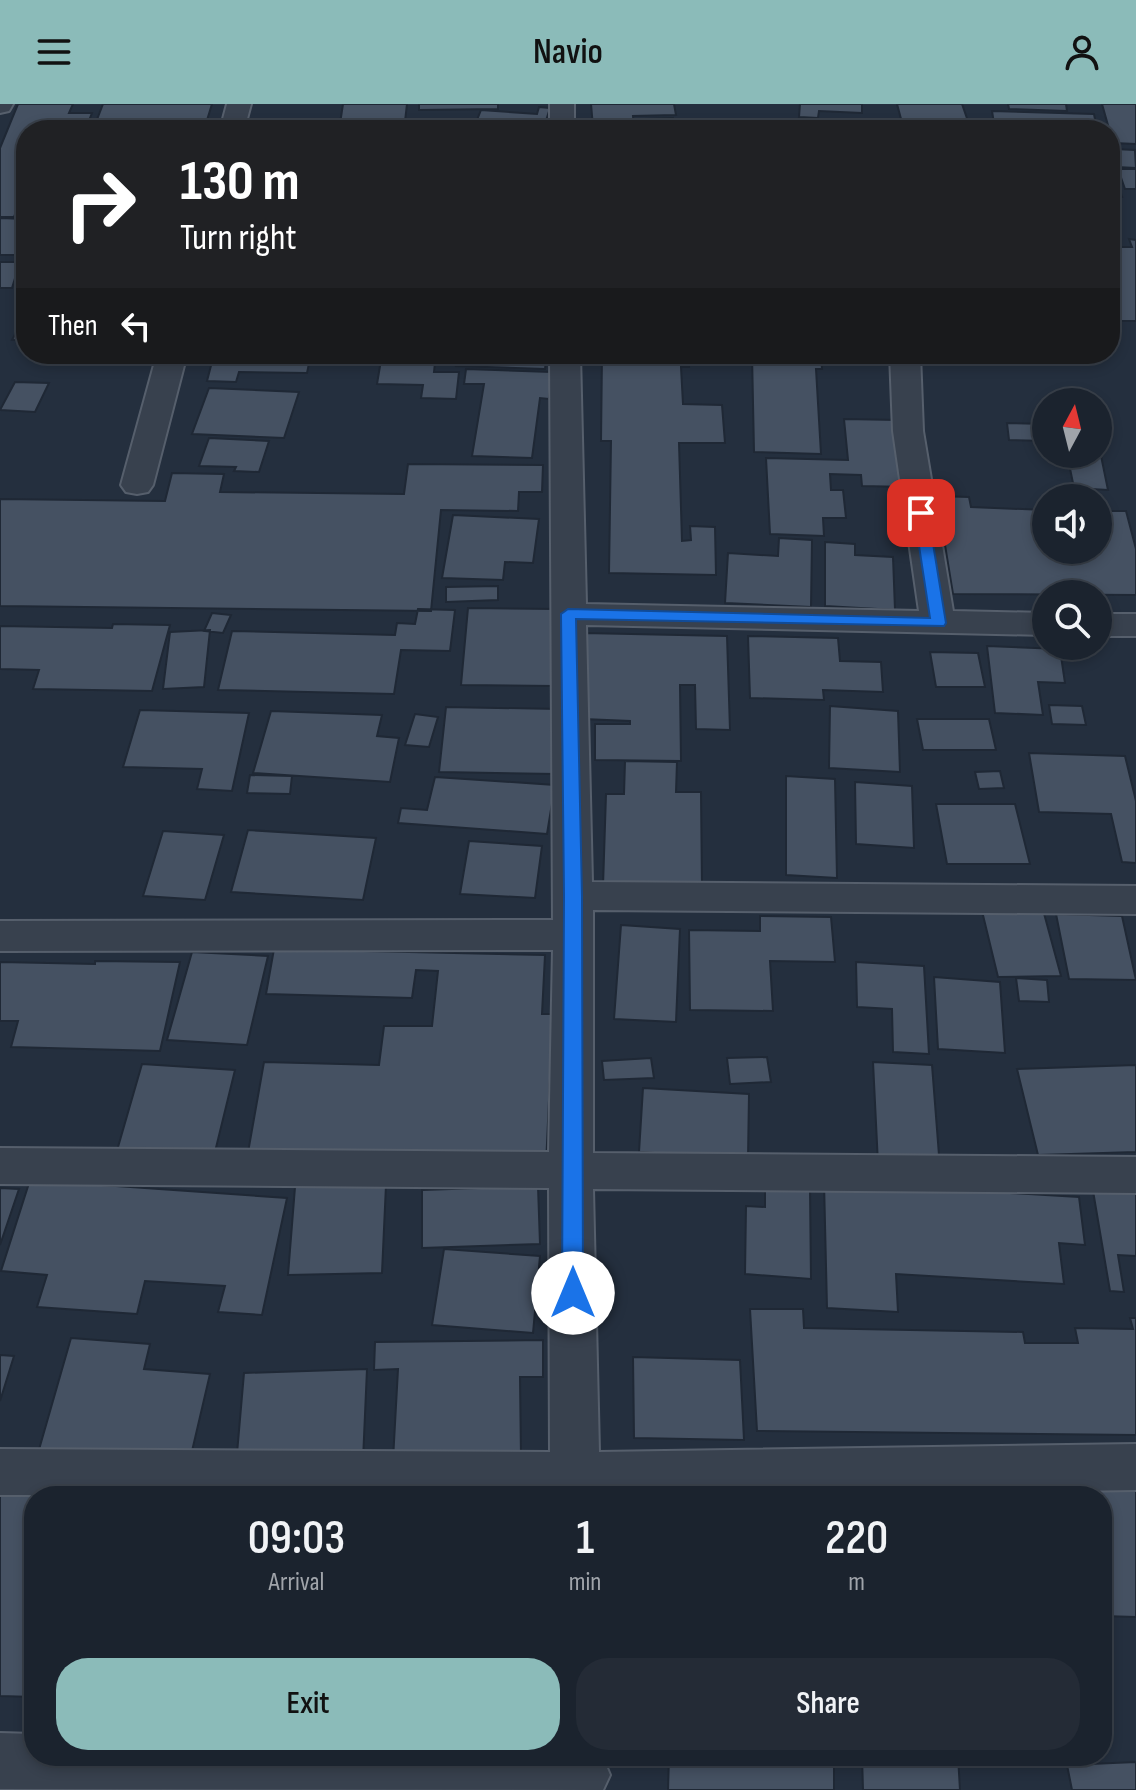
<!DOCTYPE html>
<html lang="en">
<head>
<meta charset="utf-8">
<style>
  :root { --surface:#1b232e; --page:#242b36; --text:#f1f3f6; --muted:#a0a4aa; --line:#39404a; --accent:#8bbbb9 }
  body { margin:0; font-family:"Sofia Sans Condensed",sans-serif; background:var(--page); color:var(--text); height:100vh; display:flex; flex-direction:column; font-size:30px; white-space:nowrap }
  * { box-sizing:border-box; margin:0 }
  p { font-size:26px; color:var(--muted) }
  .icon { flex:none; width:44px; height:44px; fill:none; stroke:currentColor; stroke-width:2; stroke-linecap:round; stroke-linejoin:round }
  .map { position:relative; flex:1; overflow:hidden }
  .sheet { position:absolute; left:24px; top:1382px; width:1088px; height:280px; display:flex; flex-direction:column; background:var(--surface); border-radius:32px; box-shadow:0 4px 12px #0003,0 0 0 2px var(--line) }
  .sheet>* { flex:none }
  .guide { position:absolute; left:16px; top:16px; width:1104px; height:244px; border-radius:32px; box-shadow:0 4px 12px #0003,0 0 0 2px var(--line); background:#202124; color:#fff; overflow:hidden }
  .needle { width:52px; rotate:7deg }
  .tools { position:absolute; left:1032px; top:284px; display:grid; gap:16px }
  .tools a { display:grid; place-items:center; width:80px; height:80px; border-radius:50%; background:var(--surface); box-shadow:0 4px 12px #0003,0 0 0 2px var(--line); font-size:40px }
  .pin { position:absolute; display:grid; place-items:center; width:68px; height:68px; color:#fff; margin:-34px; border-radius:16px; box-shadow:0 4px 12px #0006 }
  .me { position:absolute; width:88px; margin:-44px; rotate:0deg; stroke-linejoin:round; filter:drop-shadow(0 0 6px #0008) }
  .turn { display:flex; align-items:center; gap:28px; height:168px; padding:0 32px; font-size:36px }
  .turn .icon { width:104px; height:104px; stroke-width:2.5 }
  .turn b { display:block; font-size:56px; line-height:68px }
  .then { display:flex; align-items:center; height:76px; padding:0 32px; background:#0003; gap:16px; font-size:30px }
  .eta { display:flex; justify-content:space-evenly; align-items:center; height:136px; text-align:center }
  .eta b { font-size:48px; font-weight:600; line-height:56px }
  .primary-button { display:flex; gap:16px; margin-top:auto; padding:16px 32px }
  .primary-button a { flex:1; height:92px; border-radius:32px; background:var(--accent); color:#111; font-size:32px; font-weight:600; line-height:92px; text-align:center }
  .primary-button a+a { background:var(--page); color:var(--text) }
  header { display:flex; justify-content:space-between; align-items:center; height:104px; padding:0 32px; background:var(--accent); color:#111; font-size:36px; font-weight:600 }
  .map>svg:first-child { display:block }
  .building { fill:#455162; stroke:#1f2835; stroke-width:2 }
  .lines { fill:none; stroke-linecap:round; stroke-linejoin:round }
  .street-casing { stroke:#565f6c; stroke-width:4 }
  .street { fill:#38414e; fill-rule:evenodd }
  .route { fill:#1a73e8; stroke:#114b97; stroke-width:2 }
</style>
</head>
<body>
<header><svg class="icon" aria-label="menu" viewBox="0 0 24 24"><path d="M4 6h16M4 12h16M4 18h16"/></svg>Navio<svg class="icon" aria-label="person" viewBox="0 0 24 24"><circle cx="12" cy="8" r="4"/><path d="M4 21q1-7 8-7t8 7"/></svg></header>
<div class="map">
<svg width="1136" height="1686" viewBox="0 0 1136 1686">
  <rect width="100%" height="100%" fill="#242f3e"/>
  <path class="building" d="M18,0H73L69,9H92L88,19H56L54,26H26V101H19L14,113H0V44Z
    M103,0H212L204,26H93Z
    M343,0H407L404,26H339Z
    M419,0H498V5L419,6Z
    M591,0H674L676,11L633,12L634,23H593Z
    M800,0H862V9L819,7L818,14L799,13Z
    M897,0H962L971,26H904Z
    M1008,0H1066L1067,7L1009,5Z
    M1102,0H1136V40L1113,39Z
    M539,3L550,4L543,26H473L481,6L537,10Z
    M992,7L1094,10L1097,26H995Z
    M673,14L676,25L649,26L646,15Z
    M1115,45L1135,46L1136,64L1116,63Z
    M1118,65H1136V85H1125Z
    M1110,73H1116L1122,93L1110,92Z
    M1110,101L1120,141L1110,140Z
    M0,114L26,115L25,151H0Z
    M1129,135L1136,136V217H1110V143H1132Z
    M0,158H20L12,184H0Z
    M26,210V236H12Z
    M214,250H311L307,269L239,268L236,278L207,277Z
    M382,250H436L434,268H459L456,295L421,294L423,281L377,280Z
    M458,250H547L545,265L456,262Z
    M602,250H688L689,263H681L683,300L722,301L725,339H679L682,437L691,436L690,422L715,423L716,471L609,469L611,337H601Z
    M752,250H821L822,265H816L821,350L754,348Z
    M466,265L552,268L549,295L540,294L532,354L472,352L484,280H464Z
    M15,278L49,279L35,308L0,306Z
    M209,284L299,288L284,334L192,330Z
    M844,315L898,316L907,383L862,382L861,371L830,370L831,386H843L846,414H823L824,432L770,430L766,354L848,356Z
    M1007,319L1046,320V337L1009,336Z
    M209,334L269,337L259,368L234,367L236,363L199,362Z
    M1098,337L1108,386L1074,384L1067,350H1098Z
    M408,360L543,361L542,388H519L518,407L441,406L431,507L0,502V395L165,397L172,369L224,370L220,388L404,390Z
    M937,392L969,393L971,403L1046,406V446H1098V407H1126L1136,445V491L953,490Z
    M453,411L539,415L533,459L505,458L503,476L442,474Z
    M779,434L812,436L811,503L725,499L728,449L778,452Z
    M825,438L855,440V451L893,453L895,506L825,502Z
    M498,482V496L446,498V483Z
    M468,504L556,505L554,582L461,581Z
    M418,505L455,506L450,547L401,546L394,590L218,586L232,527L395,531L397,519L415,520Z
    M212,509L231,511L223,529L204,527Z
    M113,520L170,521L152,587L33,585L39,566L0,565V522L112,524Z
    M210,526L204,583L163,585L170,528Z
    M583,529L727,532L730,626L696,625L695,581H680L681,657L595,656V620H630V617L583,615Z
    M748,532L838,534L840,557L881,558L883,588L823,586L824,596L750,594Z
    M987,542L1060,545L1065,579L1038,578L1043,611L995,609Z
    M930,548L978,549L985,583H936Z
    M1049,601L1082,602L1086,621L1052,620Z
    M830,602L898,607L900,668L829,664Z
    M446,603L559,605L556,670L439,668Z
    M140,606L249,609L232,687L197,685L202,665L123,663Z
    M271,607L382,611L377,632L399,634L390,678L253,669Z
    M415,610L438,613L429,643L405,641Z
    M917,615H989L996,646H923Z
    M1029,649L1125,652L1136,697V759L1122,758L1111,710L1039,708Z
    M625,657L677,658L676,688H701L702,785L603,782L606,690H624Z
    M1000,667L1004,684L979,685L975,668Z
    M250,671L292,672L290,690L247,689Z
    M786,672L835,675L837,774L786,771Z
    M435,673L555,681L547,730L398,719L401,704L427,706Z
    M855,678L912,682L914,744L856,740Z
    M936,700H1015L1030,760H947Z
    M248,726L376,734L363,796L231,788Z
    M163,727L224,731L205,796L143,792Z
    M469,737L542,742L535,794L460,790Z
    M1042,802L1061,872L998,873L981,803Z
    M1056,810L1122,812L1136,876L1069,875Z
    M760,812L831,813L835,858L770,857L773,907L690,906L689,826L760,827Z
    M621,821L680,825L676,918L614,915Z
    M274,845L545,851L542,910H553L546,1061L247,1054L264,958L379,961L384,922H432L438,867L416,866L412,894L266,890Z
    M192,848L268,852L247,941L167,936Z
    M95,857L180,858L160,947L11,943L18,917H0V858L95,860Z
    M856,858L924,862L929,950L893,948L892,905L857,903Z
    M934,873L1000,878L1005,949L938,945Z
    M1016,874L1047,876L1049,898L1019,897Z
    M767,953L771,978L730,980L727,954Z
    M651,954L654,974L604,976L602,957Z
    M873,958L932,961L940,1064L878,1060Z
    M142,960L235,966L213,1056L116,1050Z
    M1136,961V1048L1038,1051L1017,965Z
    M643,984L749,990L748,1055L639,1048Z
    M30,1076L287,1094L262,1211L218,1208L225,1182L145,1177L137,1210L37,1203L47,1171L1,1167Z
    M824,1078L1079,1093L1085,1141L1059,1139L1064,1180L896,1170L898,1208L827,1204Z
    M386,1081L382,1169L288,1171L295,1083Z
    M765,1081L810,1084L811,1175L745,1170L746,1102L765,1103Z
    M1092,1081L1136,1082V1152L1118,1151L1124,1188L1110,1187Z
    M538,1082L540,1140L422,1144V1086Z
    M0,1084L19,1085L0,1141Z
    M444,1145L540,1152L533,1229L432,1221Z
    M750,1205H803L804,1224L1023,1228L1025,1239H1078L1075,1224L1133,1225L1130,1214H1136V1331L757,1327Z
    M71,1234L150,1240L144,1265L210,1270L189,1360L38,1349Z
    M543,1236V1273H520L521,1354L393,1356L398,1265L374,1266L375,1238Z
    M0,1251L14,1252L0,1297Z
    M633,1253L740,1256L744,1336L634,1334Z
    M367,1265L363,1356L236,1361L244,1269Z
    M1001,1384L1136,1386V1513L1102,1512V1392H1002Z
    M0,1387L195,1392H34V1593L0,1592Z
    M669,1652H834V1686H668Z
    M862,1652H958L960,1686H863Z
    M1136,1658V1686H1072L1067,1661Z"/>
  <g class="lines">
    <g class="street-casing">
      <path id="street" d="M0,0H13L9,7L0,9Z
        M227,0H251L244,26H220Z
        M550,0H574V26H550Z
        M157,250H187L153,381L148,388L137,390L126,388L121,381Z
        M550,250H580L586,500L919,507L893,327L890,250H920L923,327L953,507L1046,509V531L586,521L592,778L1136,782V810L593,806V1049L1136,1053V1089L593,1085L599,1348L1136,1340V1386L714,1392L0,1391V1345L550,1348L549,1084L0,1080V1044L549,1048L553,846L0,847V817L553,816Z
        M1098,510H1136V532H1098Z
        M0,1629L34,1630V1652H602L610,1671L603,1686L0,1685Z"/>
    </g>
    <use href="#street" class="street"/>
  </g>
  <path class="route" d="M921,405L928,409L946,519L944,522L576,515L582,792L583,1189L580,1195L573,1198L565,1195L562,1189L564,792L561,510L568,505L930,514L914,409Z"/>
</svg>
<div class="tools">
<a><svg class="needle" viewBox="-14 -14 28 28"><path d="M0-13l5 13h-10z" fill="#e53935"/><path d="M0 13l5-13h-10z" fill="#a0a4aa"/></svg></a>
<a><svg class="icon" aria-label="sound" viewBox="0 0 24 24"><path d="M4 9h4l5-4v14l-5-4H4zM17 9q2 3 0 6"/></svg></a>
<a><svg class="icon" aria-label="search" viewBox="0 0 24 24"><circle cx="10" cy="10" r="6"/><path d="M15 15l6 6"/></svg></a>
</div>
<div class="pin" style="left:921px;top:409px;background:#d93025"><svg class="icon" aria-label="arrive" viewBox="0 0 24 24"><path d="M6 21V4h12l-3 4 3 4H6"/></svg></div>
<svg class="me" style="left:573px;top:1189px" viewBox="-20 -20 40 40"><circle r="19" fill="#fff"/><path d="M0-13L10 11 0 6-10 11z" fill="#1a73e8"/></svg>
<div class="guide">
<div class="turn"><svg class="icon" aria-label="right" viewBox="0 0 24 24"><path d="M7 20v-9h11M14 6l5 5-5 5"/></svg><div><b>130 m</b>Turn right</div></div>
<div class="then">Then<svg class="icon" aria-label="left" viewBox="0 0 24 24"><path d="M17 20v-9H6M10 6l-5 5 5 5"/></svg></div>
</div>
<section class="sheet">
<div class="eta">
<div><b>09:03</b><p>Arrival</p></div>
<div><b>1</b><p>min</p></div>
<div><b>220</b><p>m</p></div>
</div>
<div class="primary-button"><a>Exit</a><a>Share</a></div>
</section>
</div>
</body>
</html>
